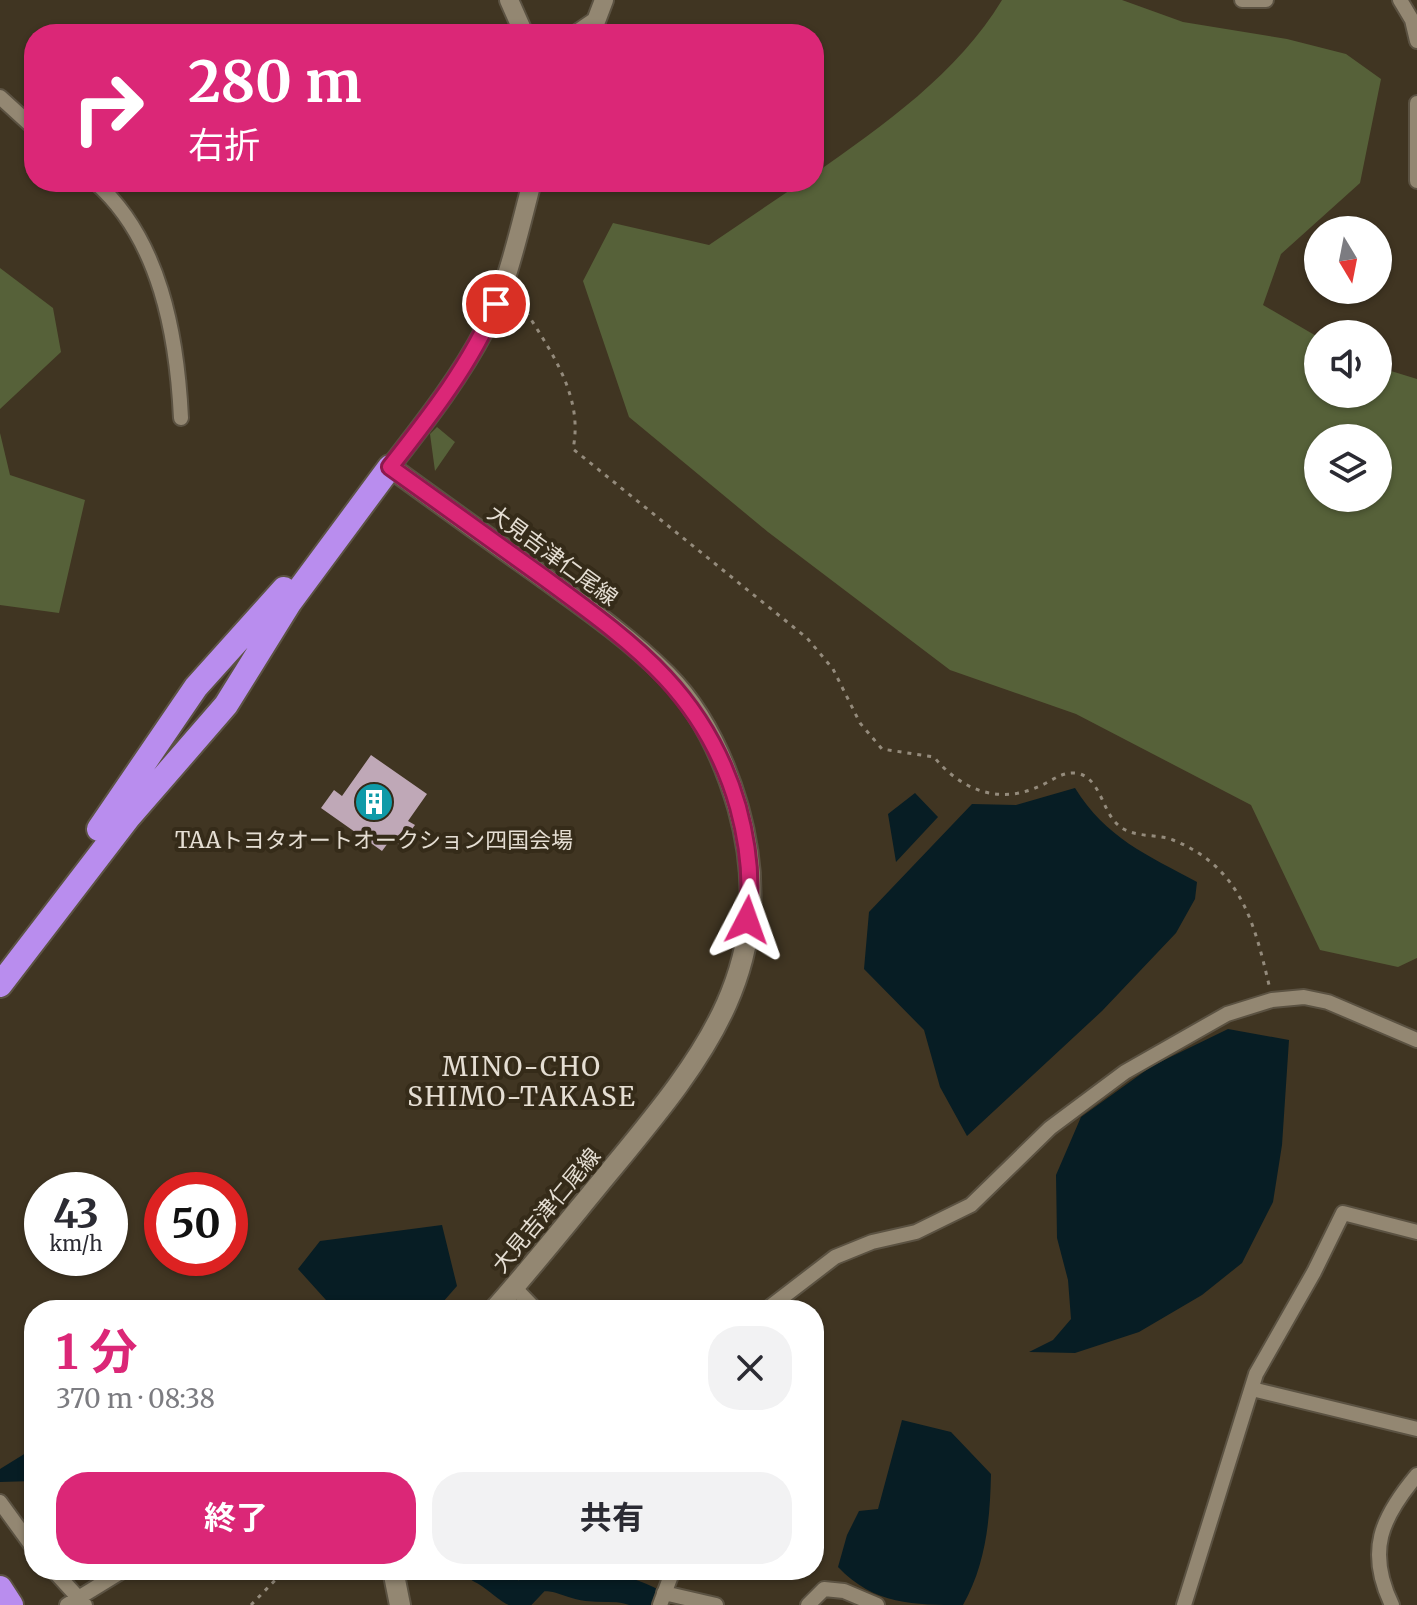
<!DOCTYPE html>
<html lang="ja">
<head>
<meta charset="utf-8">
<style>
  :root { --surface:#fff; --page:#f2f2f3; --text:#2b2b33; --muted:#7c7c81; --accent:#db2777 }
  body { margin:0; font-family:Merriweather,"Noto Sans JP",serif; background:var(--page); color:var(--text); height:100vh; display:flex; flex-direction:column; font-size:30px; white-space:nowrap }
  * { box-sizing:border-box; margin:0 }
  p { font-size:26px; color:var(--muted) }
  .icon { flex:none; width:44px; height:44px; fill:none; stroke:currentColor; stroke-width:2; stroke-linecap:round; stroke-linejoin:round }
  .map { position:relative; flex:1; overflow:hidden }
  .drawer { position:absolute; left:24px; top:1300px; width:800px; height:280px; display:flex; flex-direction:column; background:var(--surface); border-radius:32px; box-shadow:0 2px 6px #0004 }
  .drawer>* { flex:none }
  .banner { position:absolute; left:24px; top:24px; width:800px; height:168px; border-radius:32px; box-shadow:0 2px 6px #0004; background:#db2777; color:#fff; overflow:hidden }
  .needle { width:52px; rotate:170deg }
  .tools { position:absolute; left:1304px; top:216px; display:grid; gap:16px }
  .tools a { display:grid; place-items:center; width:88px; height:88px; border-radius:50%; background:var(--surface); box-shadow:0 2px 6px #0004; font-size:40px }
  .speed { position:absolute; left:24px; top:1172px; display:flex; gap:16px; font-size:40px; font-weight:700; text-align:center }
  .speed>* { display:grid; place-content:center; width:104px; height:104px; border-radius:50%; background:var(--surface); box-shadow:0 2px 6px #0004; line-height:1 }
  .speed small { font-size:20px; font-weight:400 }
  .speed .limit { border:12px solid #d22; background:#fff; color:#111 }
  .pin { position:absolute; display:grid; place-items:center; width:68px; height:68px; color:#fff; margin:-34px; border:4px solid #fff; border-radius:50%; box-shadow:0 2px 8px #0007 }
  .me { position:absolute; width:88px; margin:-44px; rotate:4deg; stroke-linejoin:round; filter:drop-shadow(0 0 6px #0008) }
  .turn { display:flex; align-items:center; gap:28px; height:168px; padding:0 32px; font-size:36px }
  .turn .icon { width:104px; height:104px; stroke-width:2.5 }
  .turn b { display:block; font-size:56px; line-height:68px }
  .round { display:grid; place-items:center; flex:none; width:84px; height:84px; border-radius:32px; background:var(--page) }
  .head { display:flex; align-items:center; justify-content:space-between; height:136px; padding:0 32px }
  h1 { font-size:48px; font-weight:700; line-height:60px; color:var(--accent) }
  .button { display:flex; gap:16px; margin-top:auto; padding:16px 32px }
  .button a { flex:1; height:92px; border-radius:32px; background:var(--accent); color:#fff; font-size:32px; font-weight:700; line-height:92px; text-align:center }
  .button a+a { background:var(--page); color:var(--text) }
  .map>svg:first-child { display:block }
  .green { fill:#566139; fill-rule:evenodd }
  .water { fill:#071d24 }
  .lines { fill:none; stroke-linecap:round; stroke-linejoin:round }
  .river { stroke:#071d24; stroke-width:26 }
  .building { fill:#bfa8b7 }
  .minor-casing { stroke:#5b5242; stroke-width:18 }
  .tertiary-casing { stroke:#5b5242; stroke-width:22 }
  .secondary-casing { stroke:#5b5242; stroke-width:24 }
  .motorway-casing { stroke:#5b5242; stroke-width:28 }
  .path { stroke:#948b7c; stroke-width:3; stroke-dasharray:4 6; stroke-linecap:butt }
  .minor { stroke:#938772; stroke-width:14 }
  .tertiary { stroke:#938772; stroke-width:18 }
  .secondary { stroke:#938772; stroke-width:20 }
  .motorway { stroke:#b98dee; stroke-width:24 }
  .route-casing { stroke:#8e194d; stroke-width:20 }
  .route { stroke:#db2777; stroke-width:14 }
  .labels { text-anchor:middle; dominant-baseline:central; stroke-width:8; stroke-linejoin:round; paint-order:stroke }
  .street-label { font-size:22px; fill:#e5ded3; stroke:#352b19 }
  .poi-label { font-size:22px; fill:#e5ded3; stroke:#352b19 }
  .quarter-label { font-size:26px; letter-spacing:2px; fill:#e5ded3; stroke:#352b19 }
</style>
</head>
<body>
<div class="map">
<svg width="1417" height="1605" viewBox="0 0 1417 1605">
  <rect width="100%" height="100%" fill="#403522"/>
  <path class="green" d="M1002,0H1122L1183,22L1287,39L1346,54L1381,79L1360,183L1281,254L1263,305L1318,337V394H1378V367L1417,379V958L1398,967L1320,950L1251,805L1076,714L950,670L768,532L629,417L583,281L613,223L709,245L802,182H814V174C883,126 958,73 1002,0ZM1318,438H1378V498H1318Z
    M0,268L53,308L61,352L0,409Z
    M437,427L455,442L435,471L430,434Z
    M0,433L10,475L85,500L59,613L0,605Z"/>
  <path class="water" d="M1075,788C1106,838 1147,855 1197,882L1195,899L1176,933L1102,1011L967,1136L940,1087L924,1030L864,969L869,912L972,804L1016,805Z
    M915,793L938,817L896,862L888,814Z
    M1228,1029L1289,1040L1282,1145L1273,1202L1242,1263L1202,1295L1139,1332L1075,1353L1029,1352L1053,1340L1071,1319L1068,1280L1057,1238L1056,1175L1081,1117L1152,1066Z
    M442,1225L457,1286L436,1310H335L298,1269L320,1241Z
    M902,1420L951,1432L991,1474C990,1520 986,1564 963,1605C914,1605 874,1605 838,1567L847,1535L859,1511L878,1509Z
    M34,1448V1481L0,1482V1469Z"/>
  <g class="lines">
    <path class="river" d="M480,1570C496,1577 505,1592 522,1596L539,1578C562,1577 568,1586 587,1588C616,1591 620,1585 648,1599"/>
  </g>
  <path class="building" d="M371,755L427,794L408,821L415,825L400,845L391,839L382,851L321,808L334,790L342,796Z"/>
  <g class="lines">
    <g class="minor-casing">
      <path id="minor" d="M1242,0H1266
        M1400,0L1412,20L1417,41
        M0,97L34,128
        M1417,103V181
        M95,182C160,239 177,335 181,418
        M514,1287L536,1310
        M766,1310L835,1257L872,1242L916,1232L971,1205L1050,1128L1125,1072L1227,1014L1272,1000L1304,997L1328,1002L1417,1040
        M1252,1389L1417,1429
        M0,1502L34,1549
        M53,1570L85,1605
        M664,1593L716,1605
        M67,1605L124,1570
        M660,1605L673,1570
        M808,1605L824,1589L844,1591L877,1605
        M1184,1605L1256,1374L1314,1272L1343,1213L1417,1232
        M1392,1605C1366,1551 1381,1518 1417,1475"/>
    </g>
    <g class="tertiary-casing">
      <path id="tertiary" d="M509,0L524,34
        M577,34L596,21L604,0
        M390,467C424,423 459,379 485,329C508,284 519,231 532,182"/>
    </g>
    <g class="secondary-casing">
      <path id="secondary" d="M390,467C441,504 492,541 543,577C586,608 629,638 666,675C702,711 724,759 738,807C782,965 704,1057 610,1171C572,1217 534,1265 494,1310
        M393,1570L400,1605"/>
    </g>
    <g class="motorway-casing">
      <path id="motorway" d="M99,829L196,687L284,589
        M0,985L128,818L226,705L290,602L390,467
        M0,1588L11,1605"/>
    </g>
    <path class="path" d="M516,295C544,343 585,391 573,449L807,638L833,669L860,723L882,749L934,757C961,790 1000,806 1042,785C1053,780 1062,772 1075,773C1099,775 1102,809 1116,823C1131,839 1155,833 1173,840C1240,867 1254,921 1269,985
      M251,1605L285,1570"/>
    <use href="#minor" class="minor"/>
    <use href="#tertiary" class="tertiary"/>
    <use href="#secondary" class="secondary"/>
    <use href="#motorway" class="motorway"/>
  </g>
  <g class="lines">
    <g class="route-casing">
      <path id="route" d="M496,304C471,364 430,416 390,467C441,504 492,540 543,577C633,643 706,694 738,807C748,844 753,882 747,920"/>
    </g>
    <use href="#route" class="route"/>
  </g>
  <defs>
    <g id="building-disc" transform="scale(2)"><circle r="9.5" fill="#0f9aa8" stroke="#352b19"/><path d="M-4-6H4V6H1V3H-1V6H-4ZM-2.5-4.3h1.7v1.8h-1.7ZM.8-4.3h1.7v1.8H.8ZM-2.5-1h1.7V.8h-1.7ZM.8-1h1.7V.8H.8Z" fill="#fff"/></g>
  </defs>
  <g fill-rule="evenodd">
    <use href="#building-disc" x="374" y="802"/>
  </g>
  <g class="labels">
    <g class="street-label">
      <text transform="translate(553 555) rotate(36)">大見吉津仁尾線</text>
      <text transform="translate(546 1210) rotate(-50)">大見吉津仁尾線</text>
    </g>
    <g class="poi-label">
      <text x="374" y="840">TAAトヨタオートオークション四国会場</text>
    </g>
    <g class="quarter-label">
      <text x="522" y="1066">MINO-CHO<tspan x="522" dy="30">SHIMO-TAKASE</tspan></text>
    </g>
  </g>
</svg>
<div class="tools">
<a><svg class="needle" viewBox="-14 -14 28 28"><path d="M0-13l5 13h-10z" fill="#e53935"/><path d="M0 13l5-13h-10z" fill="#7c7c81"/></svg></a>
<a><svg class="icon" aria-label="sound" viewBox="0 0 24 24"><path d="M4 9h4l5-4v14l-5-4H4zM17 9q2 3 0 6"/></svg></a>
<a><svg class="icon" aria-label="layers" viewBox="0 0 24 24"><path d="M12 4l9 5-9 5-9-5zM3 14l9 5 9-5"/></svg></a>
</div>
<div class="speed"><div>43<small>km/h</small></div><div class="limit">50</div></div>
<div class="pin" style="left:496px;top:304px;background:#d93025"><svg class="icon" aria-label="arrive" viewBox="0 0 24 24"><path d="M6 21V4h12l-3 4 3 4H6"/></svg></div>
<svg class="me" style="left:747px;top:920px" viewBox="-20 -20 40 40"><path d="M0-17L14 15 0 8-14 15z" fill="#db2777" stroke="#fff" stroke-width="4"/></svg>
<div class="banner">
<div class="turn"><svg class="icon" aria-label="right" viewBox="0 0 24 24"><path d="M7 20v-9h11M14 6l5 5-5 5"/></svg><div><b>280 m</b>右折</div></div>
</div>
<section class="drawer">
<div class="head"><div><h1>1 分</h1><p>370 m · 08:38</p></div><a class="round"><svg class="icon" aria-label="close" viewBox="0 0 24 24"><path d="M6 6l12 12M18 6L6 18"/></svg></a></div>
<div class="button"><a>終了</a><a>共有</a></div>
</section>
</div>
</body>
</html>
